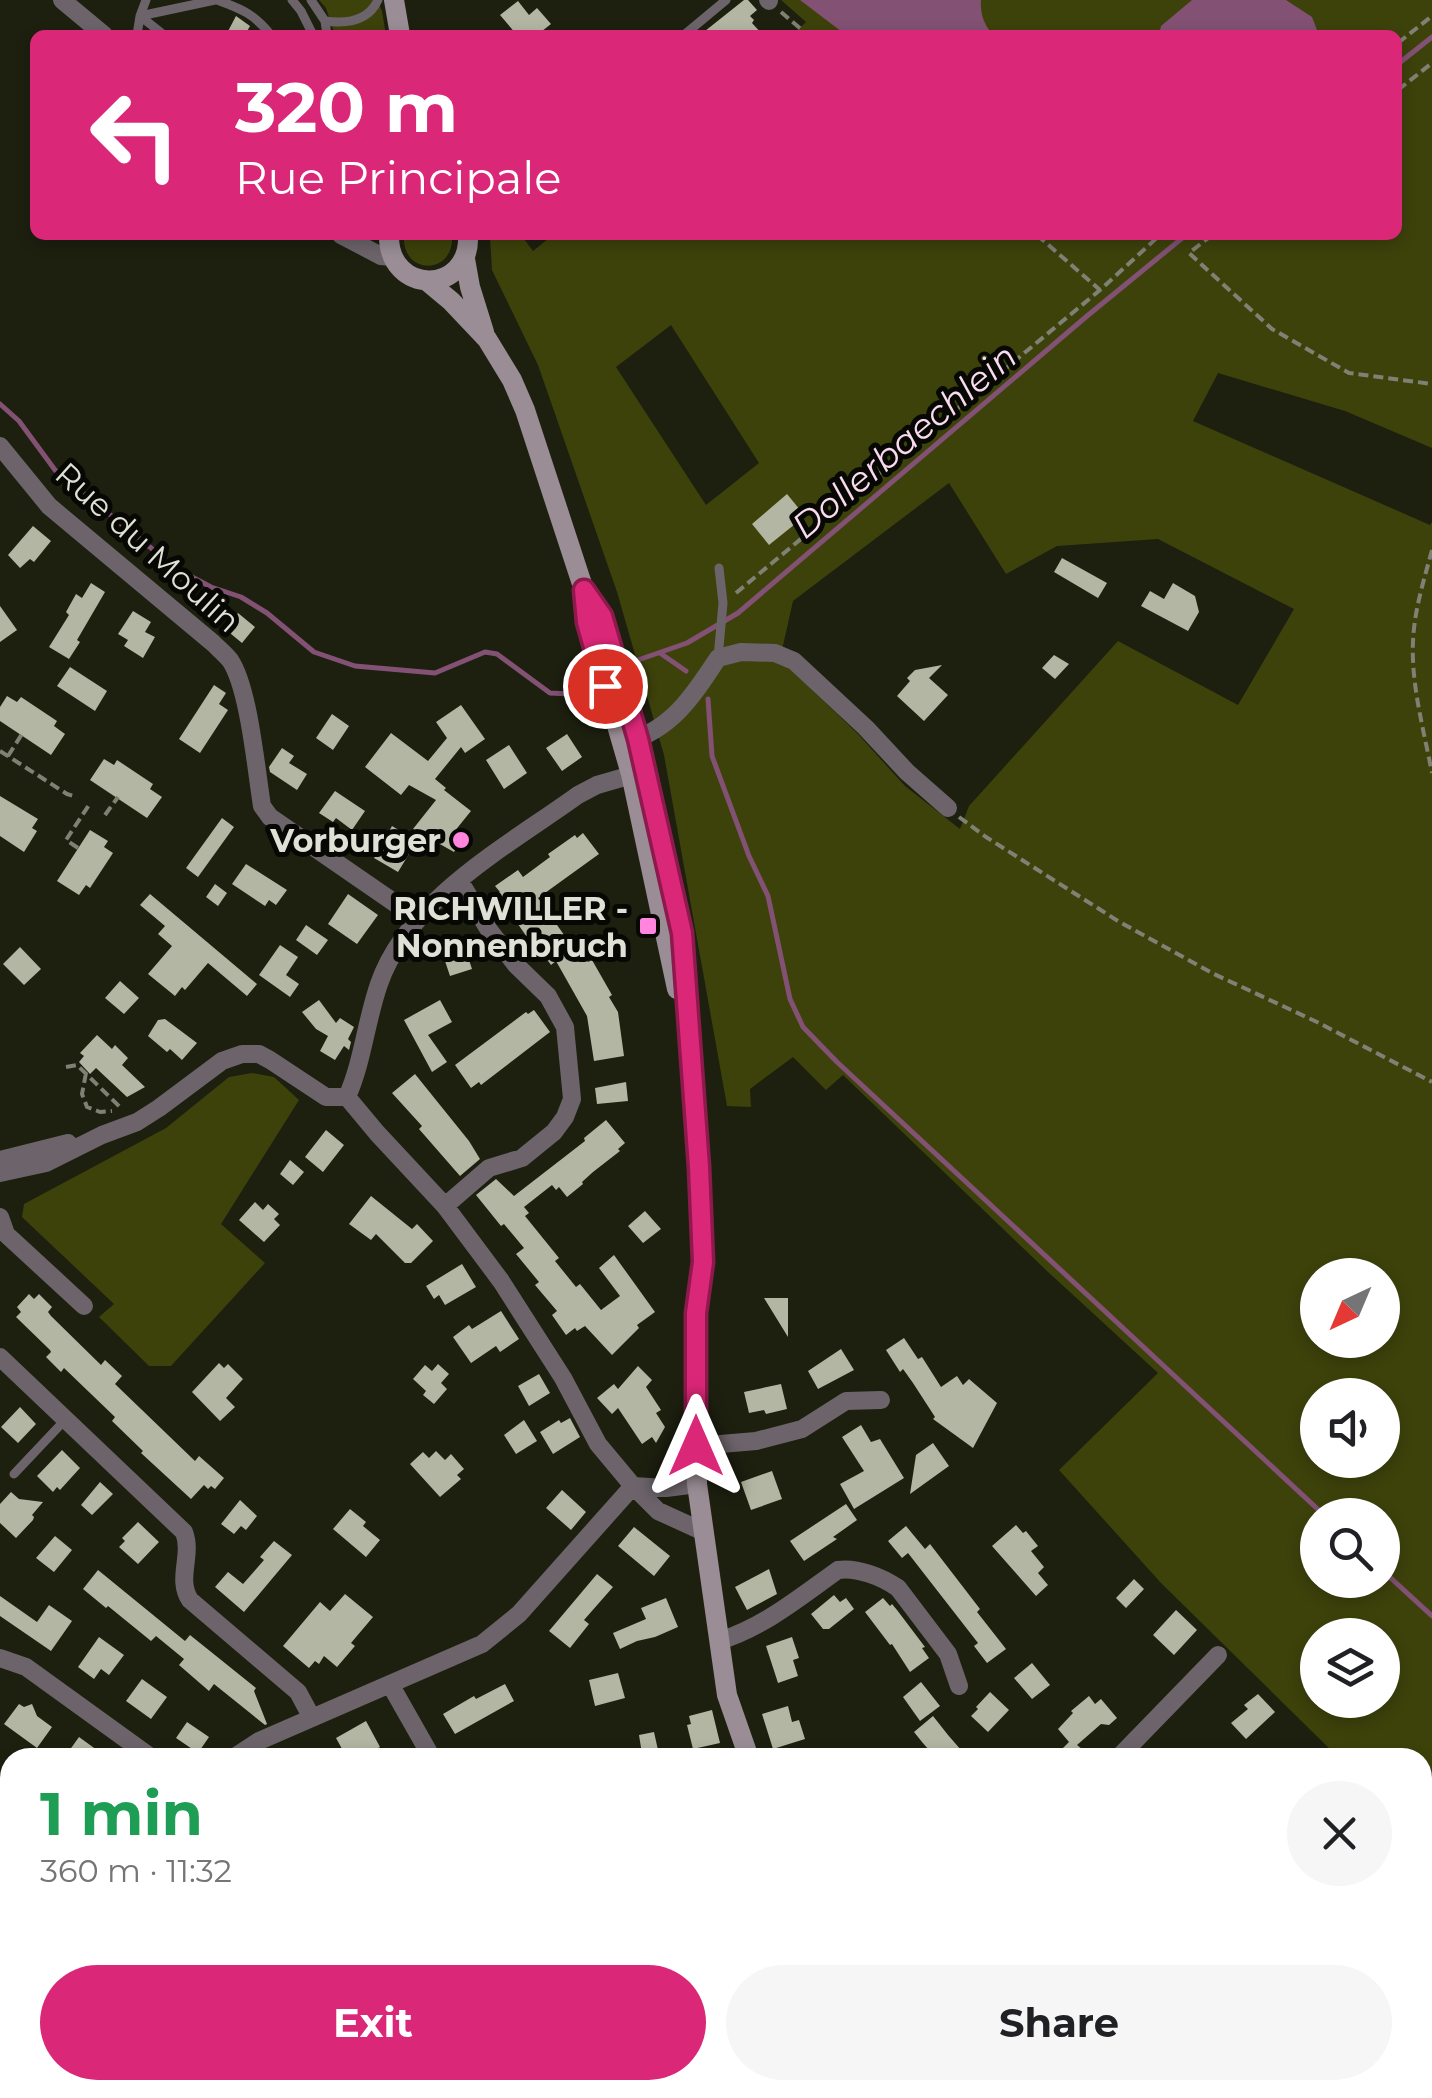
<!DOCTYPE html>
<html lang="en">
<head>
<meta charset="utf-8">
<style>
  :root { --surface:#fff; --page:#f6f6f6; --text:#202124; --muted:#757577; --accent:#db2777 }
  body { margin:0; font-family:Montserrat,sans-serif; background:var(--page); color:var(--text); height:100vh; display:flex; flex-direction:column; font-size:38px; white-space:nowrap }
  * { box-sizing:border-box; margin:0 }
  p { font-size:32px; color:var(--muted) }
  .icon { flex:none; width:55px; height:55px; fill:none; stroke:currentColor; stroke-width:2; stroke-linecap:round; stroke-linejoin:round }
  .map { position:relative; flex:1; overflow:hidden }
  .panel { position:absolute; left:0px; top:1748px; width:1432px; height:352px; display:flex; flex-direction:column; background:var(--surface); border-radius:30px 30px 0 0; box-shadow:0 5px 15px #0003 }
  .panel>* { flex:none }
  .guide { position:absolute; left:30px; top:30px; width:1372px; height:210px; border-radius:15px; box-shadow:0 5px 15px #0003; background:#db2777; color:#fff; overflow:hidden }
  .needle { width:65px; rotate:224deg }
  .buttons { position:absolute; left:1300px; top:1258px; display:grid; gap:20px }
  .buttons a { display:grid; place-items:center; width:100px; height:100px; border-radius:50%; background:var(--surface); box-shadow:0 5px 15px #0003; font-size:50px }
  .pin { position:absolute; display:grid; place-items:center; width:85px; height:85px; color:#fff; margin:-42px; border:5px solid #fff; border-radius:50%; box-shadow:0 2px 10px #0007 }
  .me { position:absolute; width:110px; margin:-55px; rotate:0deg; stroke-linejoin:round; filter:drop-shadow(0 0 8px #0008) }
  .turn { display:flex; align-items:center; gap:35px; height:210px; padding:0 40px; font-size:45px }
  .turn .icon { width:130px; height:130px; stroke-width:2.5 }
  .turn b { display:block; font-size:70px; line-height:85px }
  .round { display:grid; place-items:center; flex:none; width:105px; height:105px; border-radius:52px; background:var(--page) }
  .summary { display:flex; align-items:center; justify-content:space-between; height:170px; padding:0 40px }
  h1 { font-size:60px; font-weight:700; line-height:75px; color:#1e9e55 }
  .action { display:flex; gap:20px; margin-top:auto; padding:20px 40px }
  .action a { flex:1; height:115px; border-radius:60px; background:var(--accent); color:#fff; font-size:40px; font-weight:700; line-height:115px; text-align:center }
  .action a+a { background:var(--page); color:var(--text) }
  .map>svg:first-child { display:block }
  .green { fill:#3d420b; fill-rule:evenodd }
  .water { fill:#825174 }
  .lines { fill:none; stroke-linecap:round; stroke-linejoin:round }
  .stream { stroke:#825174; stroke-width:5 }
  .building { fill:#b2b6a2 }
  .path { stroke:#7f8174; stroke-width:4; stroke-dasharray:10 5; stroke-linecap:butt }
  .service { stroke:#6c646a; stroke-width:9 }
  .minor { stroke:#6c646a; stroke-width:18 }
  .secondary { stroke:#9a8d95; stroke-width:20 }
  .route-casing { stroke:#8e194d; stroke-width:25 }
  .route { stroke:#db2777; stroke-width:18 }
  .poi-dot { fill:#ff85df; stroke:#070804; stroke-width:4 }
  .labels { text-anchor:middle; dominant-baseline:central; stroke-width:10; stroke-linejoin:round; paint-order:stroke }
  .street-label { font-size:32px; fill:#dfe1d7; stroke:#070804 }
  .poi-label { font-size:32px; font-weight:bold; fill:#dfe1d7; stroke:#070804; text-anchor:end }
  .water-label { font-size:35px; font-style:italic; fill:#f9daef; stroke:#070804 }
</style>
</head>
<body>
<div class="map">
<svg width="1432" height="2098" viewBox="0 0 1432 2098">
  <rect width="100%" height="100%" fill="#1d1f0f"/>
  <path class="green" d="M319,0H377L382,11L386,35H335L326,8Z
    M781,0H1432V448L1345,411L1218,373L1193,421L1430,525L1432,522V1857L1423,1846L1422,1758L1338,1757L1161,1583L1059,1470L1158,1373L1047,1271L843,1075L826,1090L793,1057L750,1089L751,1107L727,1106L664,755L617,592L538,365L492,270L490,238L500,235H521L533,251L553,235H1398V35H792L806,22ZM671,325L759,463L706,505L616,367ZM949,483L1006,574L1057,546L1158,539L1294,609L1238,705L1118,641L969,806L960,829L905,786L858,734L780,659L793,601ZM1318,1275H1382V1340H1318ZM1318,1395H1382V1460H1318ZM1318,1515H1382V1580H1318ZM1318,1635H1382V1700H1318Z
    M404,235H452C455,276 401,276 404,235Z
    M252,1073L274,1077L299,1100L221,1224L265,1263L171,1366H149L99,1317L114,1304L22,1217L24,1204L166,1128L229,1077Z"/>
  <path class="water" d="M800,0H981C980,14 984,25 993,35H846Z
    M1192,0H1286L1312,17L1317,30L1315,35H1159L1161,26Z"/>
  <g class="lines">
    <path class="stream" d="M1398,64L1432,37
      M0,404L19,421L55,470L177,569L211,587L241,597L267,613L314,652L355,666L435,673L485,652L497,654L550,693L592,695
      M660,653L686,671
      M638,660L687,643L738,613L1087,316L1186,235
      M708,699L712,756L749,856L768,896L790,999L803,1027L837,1062L1324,1515
      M1382,1570L1432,1616"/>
  </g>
  <path class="building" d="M744,0H748L757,10L750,16L754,20L752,23L763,35H700Z
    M518,1L529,15L537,8L551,24L537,35H517L500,15Z
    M236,16L250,26L245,35H226Z
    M787,494L805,516L769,545L752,524Z
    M33,526L51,541L34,562L30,559L20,568L8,555Z
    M1062,558L1107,583L1098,598L1054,572Z
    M91,583L105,592L77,640L80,642L69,659L49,647L69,615L66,612L76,594L82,598Z
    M1173,583L1195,596L1199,612L1188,631L1141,606L1150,591L1164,599Z
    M0,606L17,630L0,642Z
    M133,611L151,622L145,632L155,637L143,658L124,646L128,640L118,634Z
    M238,613L255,627L242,643L225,629Z
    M1054,655L1069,664L1055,679L1042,668Z
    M942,665L929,678L948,695L924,721L897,696L910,681L907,678L915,670Z
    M70,667L107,691L95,711L57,686Z
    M214,685L226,693L219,704L228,710L200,753L179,739Z
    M7,696L17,702L21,697L57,721L54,726L65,734L51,755L0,721V707Z
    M461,705L485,739L465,753L461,747L435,779L446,788L444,790L471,811L454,832L463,837L454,852L413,829L436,800L409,785L401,795L365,767L391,733L428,761L447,738L436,722Z
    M332,714L349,726L333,750L316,738Z
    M567,734L582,757L562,771L546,748Z
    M509,745L527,773L504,789L486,760Z
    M282,748L294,756L289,763L307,774L297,790L270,772L269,767Z
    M104,759L114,765L117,760L153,784L150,789L162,797L147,818L90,780Z
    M335,791L365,811L352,830L336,818L333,822L319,813Z
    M0,796L38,819L32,828L37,831L24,852L0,836Z
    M222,818L234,827L198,877L186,868Z
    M392,826L417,841L398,872L374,858Z
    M90,830L108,841L104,847L113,853L90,888L86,885L79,895L57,881Z
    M583,833L599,854L538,898L569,942L572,940L588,962L592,960L612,995L609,997L618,1012L624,1056L594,1061L587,1016L556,961L551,965L541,951L538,953L497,894L500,892L495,886L518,870L523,877L550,857L548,854L575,835L577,838Z
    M246,864L287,890L276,905L269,900L265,906L232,884Z
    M215,884L227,893L218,906L206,897Z
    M150,894L257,984L247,996L208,963L185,990L182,987L175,996L148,974L172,946L158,934L165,926L140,905Z
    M348,894L378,915L357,944L328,924Z
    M306,925L328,940L317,955L296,940Z
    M462,939L472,969L450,976L440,946Z
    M280,945L298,957L286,975L299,984L290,997L259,975Z
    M20,947L41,969L24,985L3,964Z
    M120,981L139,998L124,1014L105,998Z
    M319,1000L336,1023L340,1018L354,1027L348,1039L351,1042L349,1050L344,1046L335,1060L320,1051L328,1036L316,1029L302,1012Z
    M440,1000L452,1022L428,1035L447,1062L432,1072L404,1020Z
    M534,1010L550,1032L481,1085L479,1082L471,1088L455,1065L526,1012L528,1014Z
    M165,1019L197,1043L182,1060L170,1049L167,1052L148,1036L158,1020Z
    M97,1035L112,1049L115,1045L128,1058L122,1065L145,1087L127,1097L96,1068L90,1074L79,1062L84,1056L80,1053Z
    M415,1074L469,1141L480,1159L460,1176L419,1129L422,1126L392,1093Z
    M626,1082L628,1101L597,1104L595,1088Z
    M606,1120L625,1143L618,1149L620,1151L593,1172L582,1182L583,1184L567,1197L559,1187L556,1190L552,1185L524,1207L529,1213L525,1216L559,1258L555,1261L576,1287L580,1284L601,1310L620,1296L599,1268L614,1255L655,1312L637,1325L639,1328L612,1355L585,1326L577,1331L575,1328L566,1335L552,1315L557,1311L535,1285L539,1282L516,1254L524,1248L504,1224L501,1226L476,1195L496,1179L514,1196L585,1141L584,1138Z
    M326,1130L344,1145L323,1172L305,1157Z
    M290,1160L304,1172L293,1185L280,1174Z
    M371,1196L412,1229L417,1224L433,1241L411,1263H405L376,1234L371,1240L349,1224Z
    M255,1202L263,1210L268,1204L279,1214L274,1219L280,1225L264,1242L239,1220Z
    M645,1211L661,1229L643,1243L628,1226Z
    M462,1264L476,1287L445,1305L439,1295L434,1299L426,1286Z
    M29,1294L34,1299L39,1294L52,1307L48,1312L51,1316L101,1365L105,1360L122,1376L115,1384L195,1461L199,1456L224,1478L215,1489L211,1486L208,1489L204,1485L191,1499L141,1453L143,1451L112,1421L115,1417L64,1368L61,1372L46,1357L51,1352L50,1350L16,1317L21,1312L17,1307Z
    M764,1298H788V1337Z
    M501,1311L519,1339L500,1352L496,1346L471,1363L453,1337L469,1325L472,1329Z
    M904,1338L918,1359L922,1357L941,1387L957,1376L963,1385L969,1379L997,1403L973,1448L933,1419L935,1417L913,1383L903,1369L900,1372L886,1350Z
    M841,1349L854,1370L818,1389L808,1371Z
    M219,1363L224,1368L228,1364L243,1379L226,1398L235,1407L220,1421L192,1392Z
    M438,1364L449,1374L441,1383L447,1389L434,1404L423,1395L426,1391L413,1379L425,1365L432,1371Z
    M638,1366L652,1380L646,1387L661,1410L656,1413L665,1427L656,1443L652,1437L642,1444L618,1408L612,1414L597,1398L614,1384L618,1389Z
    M539,1374L550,1393L529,1406L518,1386Z
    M781,1384L787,1409L766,1414L764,1410L749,1413L744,1392Z
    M20,1407L36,1424L18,1443L1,1427Z
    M570,1418L580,1437L553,1454L540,1432L559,1420L561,1423Z
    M524,1420L537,1441L516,1454L504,1435Z
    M861,1425L871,1442L880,1439L904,1478L854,1509L840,1484L864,1471L842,1437Z
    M933,1443L949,1466L910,1494L916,1455Z
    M62,1450L80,1468L60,1490L57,1487L53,1492L37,1476Z
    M436,1451L445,1460L451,1454L464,1469L457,1475L461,1479L440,1497L410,1464L423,1452L429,1458Z
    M772,1471L782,1499L751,1510L741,1482Z
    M100,1482L113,1494L92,1515L81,1505Z
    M562,1490L586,1512L571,1530L546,1508Z
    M11,1492L19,1499L43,1502L32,1515L34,1517L33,1520L16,1538L0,1523V1504Z
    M240,1500L257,1516L246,1530L241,1526L234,1534L221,1524Z
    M846,1504L857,1520L833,1537L837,1539L804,1561L790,1541Z
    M350,1509L366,1522L363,1526L380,1540L366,1557L333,1529Z
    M138,1522L159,1542L138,1564L119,1547L125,1541L122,1538Z
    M1016,1525L1023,1533L1026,1531L1038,1546L1031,1551L1044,1567L1038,1573L1048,1585L1036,1596L992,1546Z
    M906,1526L925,1549L930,1544L980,1609L977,1612L1006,1649L987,1663L974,1646L978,1643L908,1553L902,1558L888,1541Z
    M634,1527L670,1556L654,1576L618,1546Z
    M55,1536L72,1550L54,1572L36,1558Z
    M274,1541L292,1555L244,1612L215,1587L228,1572L243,1584L264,1560L260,1557Z
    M769,1569L777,1594L747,1610L735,1587Z
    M98,1570L185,1641L190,1635L256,1688L254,1691L267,1724L265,1725L214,1684L209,1691L179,1665L184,1659L156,1636L151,1641L108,1606L106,1608L83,1589Z
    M597,1574L613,1587L584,1620L589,1624L570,1648L549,1631Z
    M1134,1579L1144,1589L1126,1608L1116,1598Z
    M345,1594L373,1617L351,1643L355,1646L337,1667L324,1656L319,1664L315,1661L309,1668L283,1646L320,1602L330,1611Z
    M834,1595L840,1602L846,1598L854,1609L829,1629H823L811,1614Z
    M0,1596L37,1622L49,1605L72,1621L51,1651L0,1616Z
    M666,1598L678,1627L655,1637L637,1641L620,1649L613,1633L646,1619L641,1608Z
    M883,1598L890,1606L892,1604L897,1610L925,1647L922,1648L929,1658L910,1672L892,1644L890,1645L865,1612Z
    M1176,1610L1197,1630L1174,1655L1153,1635Z
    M99,1637L124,1655L109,1675L101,1669L94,1679L78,1667Z
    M792,1637L799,1658L793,1660L798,1676L778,1683L766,1646Z
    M1032,1663L1050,1685L1032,1699L1014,1678Z
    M618,1673L625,1698L595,1706L589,1680Z
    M142,1679L167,1697L151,1719L126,1701Z
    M921,1682L940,1706L920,1721L903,1697Z
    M505,1684L514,1701L455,1734L443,1714L474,1696L476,1699Z
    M990,1692L1009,1710L988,1732L971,1716L978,1709L976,1707Z
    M1258,1694L1275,1712L1246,1739L1231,1723L1248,1709L1244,1705Z
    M1089,1696L1095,1704L1101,1699L1117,1718L1109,1725L1101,1724L1077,1745L1082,1749L1074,1758H1053L1069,1742L1058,1729L1073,1713L1071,1711Z
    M19,1704L24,1707L32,1704L37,1716L52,1727L37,1748L4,1724Z
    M788,1706L792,1722L799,1720L805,1739L773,1749L762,1714Z
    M712,1710L720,1743L693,1749L687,1725L691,1724L689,1716Z
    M933,1716L948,1735L968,1758H936L922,1742L914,1732Z
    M366,1721L380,1747L362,1758H347L336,1738Z
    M187,1722L209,1737L198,1753L176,1738Z
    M654,1732L658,1750L642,1754L639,1735Z
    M79,1737L108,1758H64Z"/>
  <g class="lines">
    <path class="path" d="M781,12L808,35
      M1398,43L1432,16
      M1398,90L1432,63
      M1037,235L1100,290
      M1212,235L1189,253L1272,329L1349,373L1432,384
      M1432,550C1424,580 1414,611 1413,642C1411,685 1424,731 1432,773
      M736,593L1100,290L1160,235
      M0,751L67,794L77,797
      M8,756L22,734
      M105,815L118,797
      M959,817L986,837L1118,921L1214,974L1317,1022L1432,1082
      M78,848L66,840L89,805
      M66,1067L77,1065L122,1109
      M86,1073L82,1094L87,1107L100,1112L112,1111
      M0,2057L10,2065
      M40,2090L50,2098
      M1351,2090L1358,2098"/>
    <path class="service" d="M217,0C242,9 254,14 271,35
      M292,0L301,11L313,35
      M311,0L325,21L327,35
      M140,16L215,0
      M140,16L164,35
      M325,21C346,24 368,22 378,0
      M137,35L140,16L146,0
      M684,35L726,0
      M718,658L723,603L719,568
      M14,1474L65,1420"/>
    <path class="minor" d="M62,0L104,35
      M768,0L769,1
      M341,235L381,256L392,257
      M0,446L49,506L213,643C219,649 225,654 230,660C249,688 256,769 262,806L270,817L418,919
      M627,742C672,729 693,696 718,658L741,652L775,653L794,661L866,728L907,772L948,808
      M347,1097C363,1061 366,1021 379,984C408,899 509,845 578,795L597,785L642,772
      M0,1160L68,1143
      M0,1173L46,1163L102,1135L137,1122L159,1108L222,1061L242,1054H259L270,1060L326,1097H347
      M445,1206L489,1168L522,1158L554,1132L565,1117L572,1099L565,1027L548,996L516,965L489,930L459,880
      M0,1217L6,1234L84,1306
      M0,1357L184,1532C193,1555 176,1579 190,1600L298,1692L312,1718
      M697,1446L756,1441L802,1429L846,1401L881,1400
      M697,1484L666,1488L633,1486L658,1511L704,1532
      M719,1641C764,1627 800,1597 838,1570C857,1567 882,1577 898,1588L948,1654L959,1686
      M0,1658L26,1667L152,1758
      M390,1684L432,1758
      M233,1758L259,1741L482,1644L519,1614L633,1486L598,1444L563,1378L501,1281L445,1206L377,1133L347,1097
      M1118,1758L1218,1655
      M0,1849L10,1858
      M0,2039L10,2023
      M389,2090L393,2098
      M620,2090L625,2098"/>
    <path class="secondary" d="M394,0L400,35
      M389,235C388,296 471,295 468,235
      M465,259L470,287L484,332
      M427,281L451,301L487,339L512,380L525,410L584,590L587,622L631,774L677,989
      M584,590L602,617L631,713L647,770L682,933L699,1167L703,1262L696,1313L697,1484L727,1695L749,1758
      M892,2090L896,2098"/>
  </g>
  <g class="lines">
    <g class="route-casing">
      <path id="route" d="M605,686L587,622L584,590L602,616L638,739L682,933L699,1167L703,1262L696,1313V1446"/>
    </g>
    <use href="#route" class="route"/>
  </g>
  <g class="poi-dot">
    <circle cx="461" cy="840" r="10"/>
    <rect x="638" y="916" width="20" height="20" rx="5"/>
  </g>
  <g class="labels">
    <g class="street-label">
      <text transform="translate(148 547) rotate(42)">Rue du Moulin</text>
    </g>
    <g class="poi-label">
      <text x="441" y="840">Vorburger</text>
      <text x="628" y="908">RICHWILLER -<tspan x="628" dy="37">Nonnenbruch</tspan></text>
    </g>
    <g class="water-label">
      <text transform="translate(904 441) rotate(-40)">Dollerbaechlein</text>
    </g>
  </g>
</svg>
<div class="buttons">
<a><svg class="needle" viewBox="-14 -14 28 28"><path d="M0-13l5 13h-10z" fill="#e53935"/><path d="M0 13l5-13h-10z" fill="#757577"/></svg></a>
<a><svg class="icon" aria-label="sound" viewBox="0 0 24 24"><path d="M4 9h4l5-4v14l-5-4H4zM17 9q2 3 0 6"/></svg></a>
<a><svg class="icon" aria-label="search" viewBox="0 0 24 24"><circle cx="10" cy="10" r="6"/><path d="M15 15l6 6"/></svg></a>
<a><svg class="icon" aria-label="layers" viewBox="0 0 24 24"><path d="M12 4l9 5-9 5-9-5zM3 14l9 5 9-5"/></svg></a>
</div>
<div class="pin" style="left:605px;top:686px;background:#d93025"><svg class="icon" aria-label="arrive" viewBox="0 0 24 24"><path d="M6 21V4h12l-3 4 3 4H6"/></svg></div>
<svg class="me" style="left:696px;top:1446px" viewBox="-20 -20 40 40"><path d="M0-17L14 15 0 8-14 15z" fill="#db2777" stroke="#fff" stroke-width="4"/></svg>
<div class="guide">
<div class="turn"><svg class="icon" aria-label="left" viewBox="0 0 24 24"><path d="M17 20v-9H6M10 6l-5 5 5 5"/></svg><div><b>320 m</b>Rue Principale</div></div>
</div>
<section class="panel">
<div class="summary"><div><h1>1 min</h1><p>360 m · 11:32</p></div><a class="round"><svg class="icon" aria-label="close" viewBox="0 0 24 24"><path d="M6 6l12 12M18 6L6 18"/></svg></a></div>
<div class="action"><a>Exit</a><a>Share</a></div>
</section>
</div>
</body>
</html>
